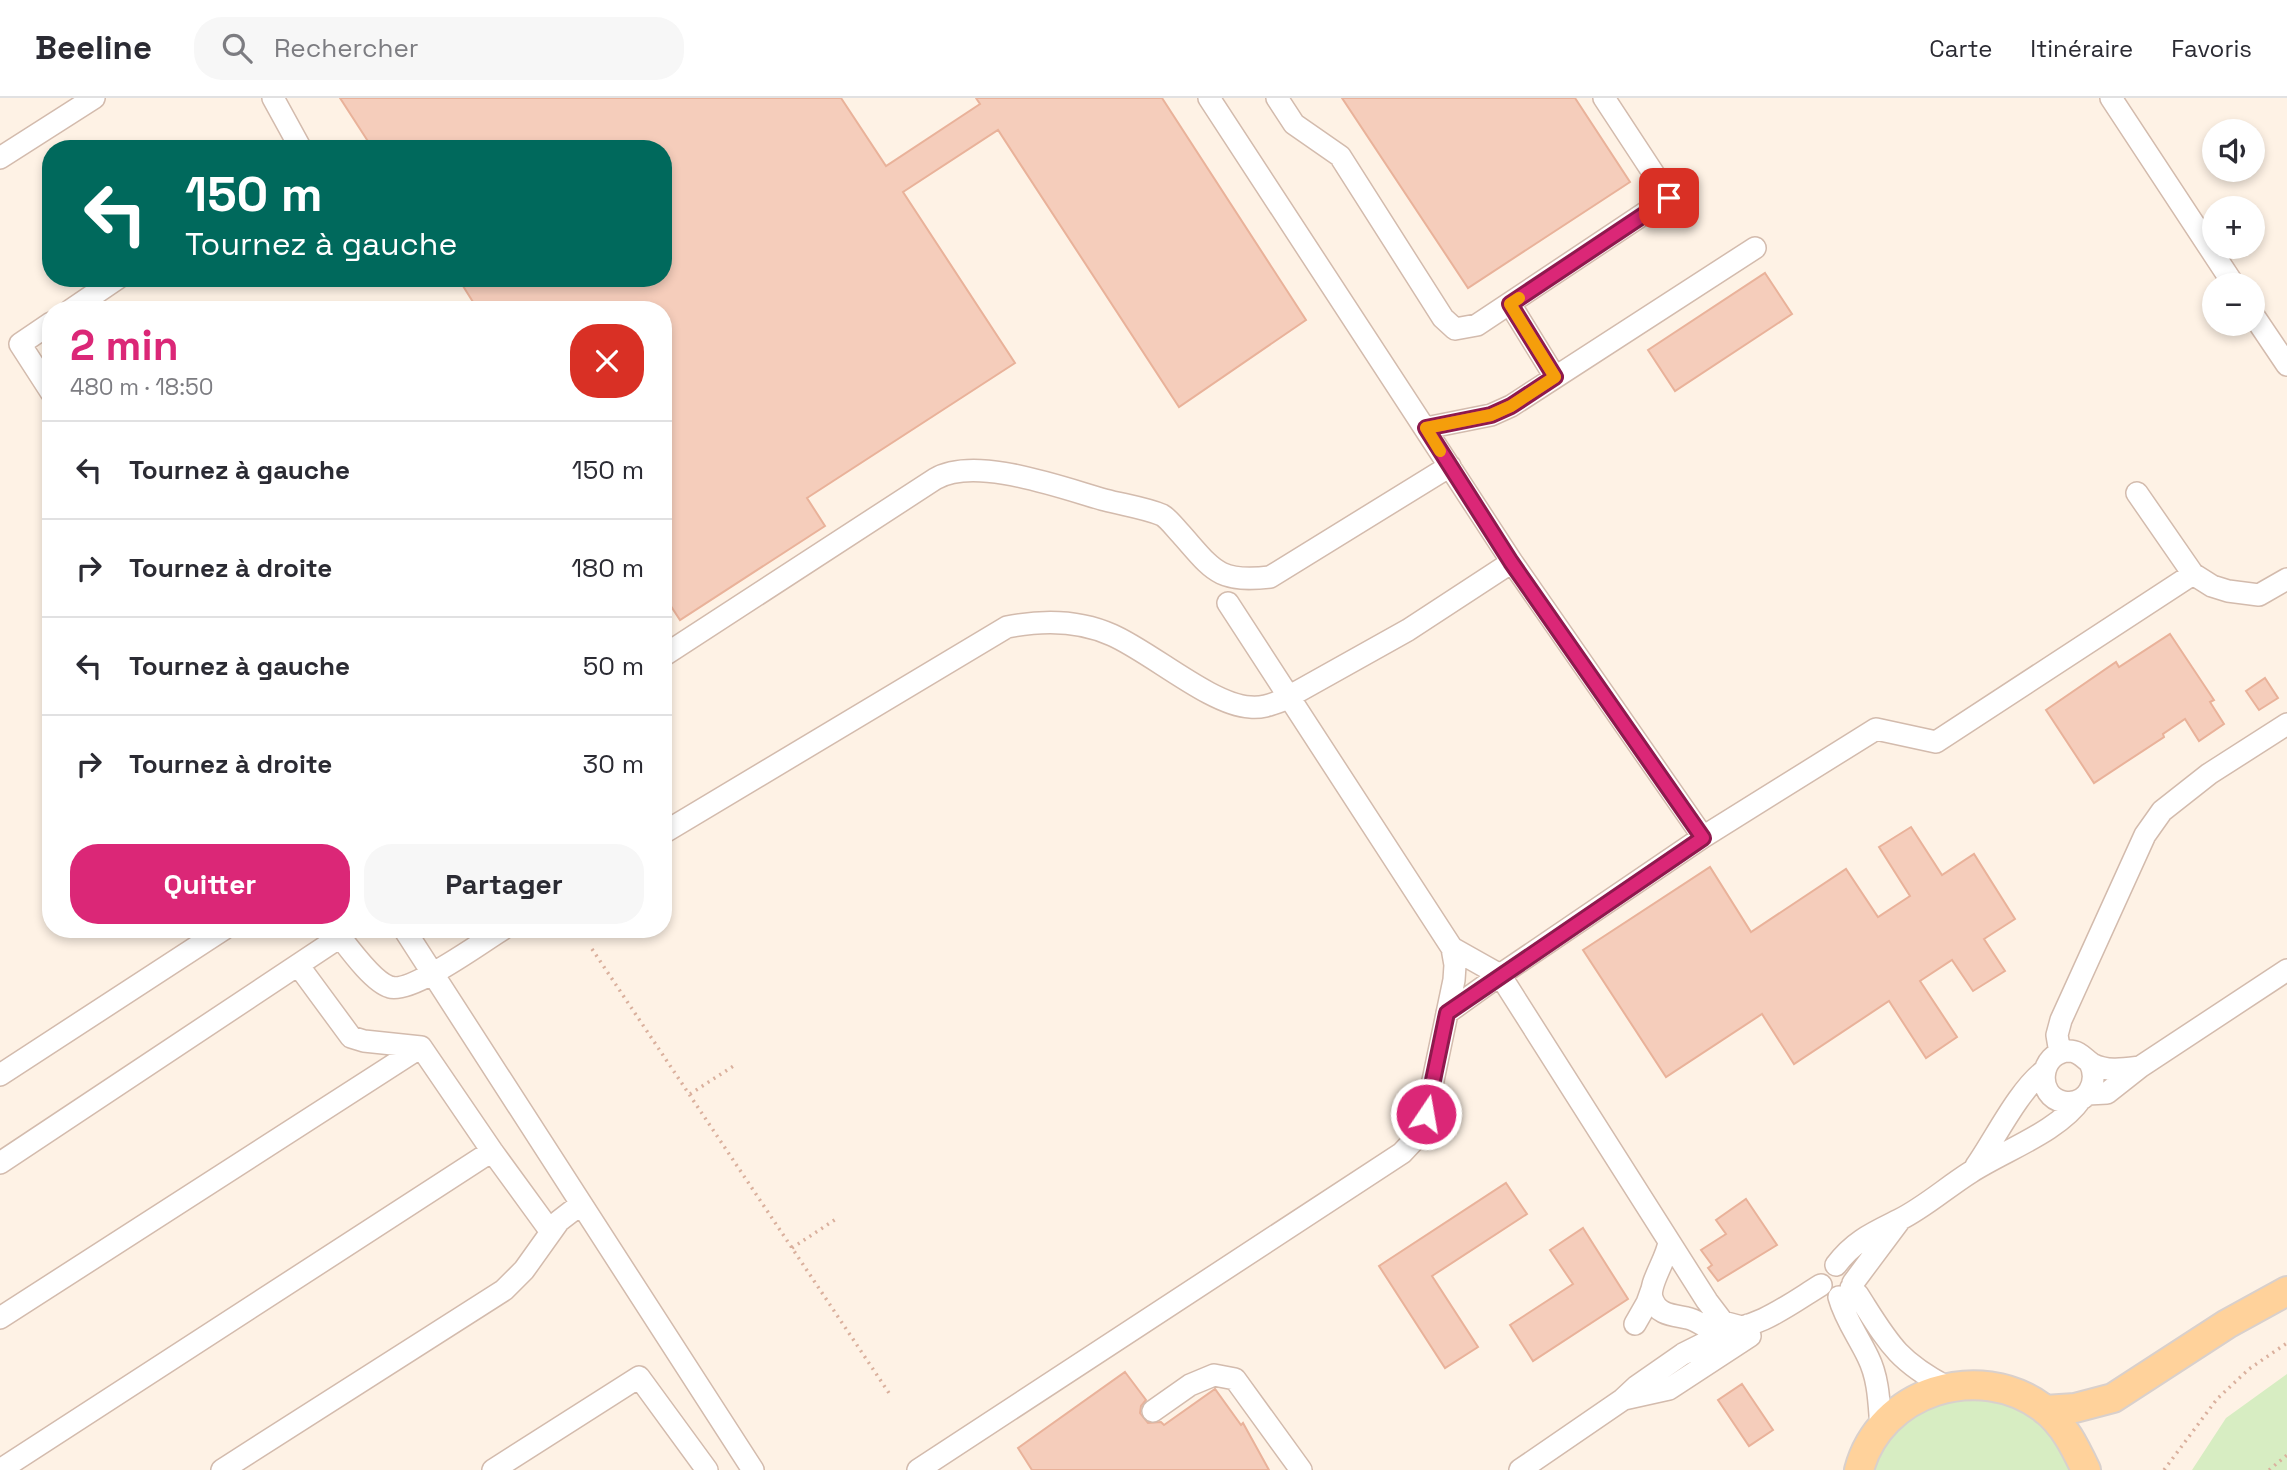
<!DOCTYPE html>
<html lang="fr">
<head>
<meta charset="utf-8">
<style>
  :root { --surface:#fff; --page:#f7f7f7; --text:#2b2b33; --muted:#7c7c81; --line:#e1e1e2; --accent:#db2777 }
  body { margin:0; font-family:"Space Grotesk",sans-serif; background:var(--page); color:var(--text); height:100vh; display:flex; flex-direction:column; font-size:26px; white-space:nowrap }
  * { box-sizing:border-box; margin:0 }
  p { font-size:23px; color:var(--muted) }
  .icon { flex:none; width:38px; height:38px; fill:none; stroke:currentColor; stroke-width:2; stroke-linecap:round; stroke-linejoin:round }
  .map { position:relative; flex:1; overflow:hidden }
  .sheet { position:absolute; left:42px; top:203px; width:630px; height:637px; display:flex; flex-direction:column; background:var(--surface); border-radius:28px; box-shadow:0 4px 10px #0003 }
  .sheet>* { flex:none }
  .top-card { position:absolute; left:42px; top:42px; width:630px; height:147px; border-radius:28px; box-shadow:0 4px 10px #0003; background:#00695c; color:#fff; overflow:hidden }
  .fabs { position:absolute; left:2202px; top:21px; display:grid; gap:14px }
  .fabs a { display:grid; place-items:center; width:63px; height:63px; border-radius:50%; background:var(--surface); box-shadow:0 4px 10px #0003; font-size:35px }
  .pin { position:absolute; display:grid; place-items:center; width:60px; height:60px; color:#fff; margin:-30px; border-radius:14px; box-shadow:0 4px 10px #0006 }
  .me { position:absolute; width:77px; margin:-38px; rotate:12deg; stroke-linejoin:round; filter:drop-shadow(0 0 5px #0008) }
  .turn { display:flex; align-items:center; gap:24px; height:147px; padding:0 28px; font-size:32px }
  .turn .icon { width:91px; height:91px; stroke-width:2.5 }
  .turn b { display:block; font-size:49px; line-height:60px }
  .round { display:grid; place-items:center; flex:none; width:74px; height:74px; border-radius:28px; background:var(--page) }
  .summary { display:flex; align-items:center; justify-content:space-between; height:119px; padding:0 28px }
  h1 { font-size:42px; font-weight:600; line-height:52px; color:var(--accent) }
  .primary-button { display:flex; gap:14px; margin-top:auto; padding:14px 28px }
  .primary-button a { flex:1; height:80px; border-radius:28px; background:var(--accent); color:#fff; font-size:28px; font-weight:600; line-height:80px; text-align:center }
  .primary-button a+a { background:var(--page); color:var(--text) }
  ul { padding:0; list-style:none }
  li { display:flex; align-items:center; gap:21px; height:98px; padding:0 28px; border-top:2px solid var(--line) }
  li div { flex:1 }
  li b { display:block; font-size:26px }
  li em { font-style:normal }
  header { display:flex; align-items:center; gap:42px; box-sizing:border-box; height:98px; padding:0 35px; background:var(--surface); border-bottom:2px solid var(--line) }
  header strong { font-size:33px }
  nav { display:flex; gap:38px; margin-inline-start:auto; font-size:24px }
  .search { width:490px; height:63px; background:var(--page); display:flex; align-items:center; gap:18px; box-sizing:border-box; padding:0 24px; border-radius:28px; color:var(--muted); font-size:26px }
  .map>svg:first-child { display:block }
  .green { fill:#d7edc2 }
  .building { fill:#f5cdbb; stroke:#e9b29a; stroke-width:2 }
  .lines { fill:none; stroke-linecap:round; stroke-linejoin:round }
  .minor-casing { stroke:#d3bbad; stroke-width:24 }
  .major-casing { stroke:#d9d0cc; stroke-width:32 }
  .path { stroke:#dab09d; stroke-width:3.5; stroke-dasharray:2 5; stroke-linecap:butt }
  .minor { stroke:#fff; stroke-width:21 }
  .major { stroke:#ffd29b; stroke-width:28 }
  .route-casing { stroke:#8e194d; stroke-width:18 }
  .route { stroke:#db2777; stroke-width:12 }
  .slow { stroke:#f59e0b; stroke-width:12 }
</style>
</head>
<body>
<header>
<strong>Beeline</strong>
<div class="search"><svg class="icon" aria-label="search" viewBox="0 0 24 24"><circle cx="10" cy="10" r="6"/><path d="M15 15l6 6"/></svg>Rechercher</div>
<nav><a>Carte</a><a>Itinéraire</a><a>Favoris</a></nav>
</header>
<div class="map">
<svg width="2287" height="1372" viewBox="0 0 2287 1372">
  <rect width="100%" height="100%" fill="#fef2e5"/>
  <path class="green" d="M2287,1276V1372H2192L2226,1320Z
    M1986,1299L2032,1316L2051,1333L2074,1372H1869L1894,1331L1936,1304Z"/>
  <path class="building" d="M340,0H841L886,68L980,6L976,0H1162L1306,222L1179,309L998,32L903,94L1015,265L807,400L825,428L680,522L663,496V212H478L458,180H663V51H373Z
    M1342,0H1575L1630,84L1468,190Z
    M1765,175L1792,216L1675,293L1648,252Z
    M2170,536L2214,602L2210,604L2224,626L2199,643L2185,621L2163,636L2164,639L2094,685L2046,612L2116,564L2119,569Z
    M2265,580L2278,600L2259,612L2246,593Z
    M1911,729L1942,777L1974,756L2015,821L1984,841L2005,873L1973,893L1952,862L1920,883L1957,939L1926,960L1889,903L1794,966L1762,916L1666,979L1583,852L1710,769L1751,834L1846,771L1878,819L1910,798L1879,749Z
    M1506,1085L1527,1116L1432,1178L1478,1249L1445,1270L1379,1168Z
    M1746,1101L1777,1147L1718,1183L1708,1170L1712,1167L1701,1152L1726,1136L1716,1122Z
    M1583,1130L1628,1201L1533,1263L1510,1227L1573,1186L1550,1152Z
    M1125,1274L1146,1302L1141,1308L1140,1315L1148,1325L1161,1324L1164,1327L1215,1291L1241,1327L1243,1325L1269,1372H1032L1018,1350Z
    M1742,1286L1773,1332L1749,1348L1718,1302Z"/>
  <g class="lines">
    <g class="minor-casing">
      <path id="minor" d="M273,0L301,51
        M1209,0L1512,464L1703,739
        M1277,0L1294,26L1340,58L1443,220L1455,231L1477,227L1669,99L1604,0
        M2111,0L2234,187
        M0,60L94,0
        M1510,206L1555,279
        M71,212L118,180
        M2252,215L2287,267
        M51,225L20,246L51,294
        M1426,330L1491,317L1511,308L1755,150
        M2137,395L2193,476L2212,488L2228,493L2259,497L2287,481
        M663,558L935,381C975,357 1062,390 1105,402C1124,407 1145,410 1162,417C1169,421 1175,430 1181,436C1213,472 1218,485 1270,479L1450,368
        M663,735L1007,529C1042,522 1079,522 1112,537C1151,554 1211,607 1250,609C1262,610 1270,607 1281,603L1408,532L1512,464
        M334,831C346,846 372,884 390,889C411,896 482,844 503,831
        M404,831L753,1372
        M298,867L351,939L364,943L421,949L492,1053L551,1134
        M1447,915L1500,877L1452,850
        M2060,955L2057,937L2061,922L2145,737L2162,713L2209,676L2287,626
        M2090,965C2099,983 2088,1008 2064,1004C2035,999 2039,954 2069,953C2080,953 2084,961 2092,966C2107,974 2124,971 2140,969
        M0,977L224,831
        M2088,996L2107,995L2140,969L2287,872
        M0,1065L340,839
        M1976,1068C1995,1041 2018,993 2044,973
        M1669,1144C1667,1161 1648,1186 1652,1200C1657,1217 1673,1217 1687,1220C1698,1222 1707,1232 1717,1232C1756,1233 1790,1206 1821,1187
        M1836,1167C1854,1143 1873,1135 1899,1122C1925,1109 1947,1089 1971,1074C2005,1052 2058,1034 2081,1001
        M1853,1185L1900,1122
        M1851,1190L1858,1197C1888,1244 1896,1262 1947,1289
        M1839,1199C1845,1221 1858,1238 1868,1259C1879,1281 1879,1306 1881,1330
        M0,1220L421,949
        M1635,1226L1647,1205L1652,1191
        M1738,1228L1723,1224L1707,1203L1500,877L1703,739L1876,631L1936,644L2193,476
        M1624,1301L1669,1291L1750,1238
        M1153,1313L1190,1287L1214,1277L1235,1281L1301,1372
        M0,1372L492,1053
        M222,1372L504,1192L524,1172L559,1123L581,1106
        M493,1372L639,1279L707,1372
        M918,1372L1402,1055L1416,1040L1426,1016L1454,882L1455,867L1452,850L1228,505
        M1520,1372L1622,1302L1637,1288L1683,1256L1707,1244L1727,1239L1748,1227"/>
    </g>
    <g class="major-casing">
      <path id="major" d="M2045,1312L2075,1310L2113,1300L2227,1226L2287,1193
        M1859,1372C1880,1293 1979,1262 2043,1310C2064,1326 2075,1349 2086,1372"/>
    </g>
    <path class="path" d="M592,851L889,1295
      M690,996L735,967
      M792,1150L836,1121
      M2164,1372L2217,1301L2249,1271L2287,1245
      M2269,1372L2287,1357"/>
    <use href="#minor" class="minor"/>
    <use href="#major" class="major"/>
  </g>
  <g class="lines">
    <g class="route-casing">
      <path id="route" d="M1426,1016L1447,915L1703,740L1511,464L1426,330L1491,317L1511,308L1555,279L1510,206L1669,100"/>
    </g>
    <use href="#route" class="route"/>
    <path class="slow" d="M1440,353L1426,330L1491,317L1511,308L1555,279L1510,206L1519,200"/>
  </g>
</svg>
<div class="fabs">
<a><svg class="icon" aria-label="sound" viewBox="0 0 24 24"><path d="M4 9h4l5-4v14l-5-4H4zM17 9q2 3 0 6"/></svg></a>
<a>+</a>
<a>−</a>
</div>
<div class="pin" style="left:1669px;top:100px;background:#d93025"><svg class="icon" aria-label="arrive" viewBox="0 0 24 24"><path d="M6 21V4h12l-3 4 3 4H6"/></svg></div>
<svg class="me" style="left:1426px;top:1016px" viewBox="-20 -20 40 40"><circle r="17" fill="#db2777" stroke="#fff" stroke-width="3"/><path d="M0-11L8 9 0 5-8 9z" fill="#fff"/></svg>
<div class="top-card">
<div class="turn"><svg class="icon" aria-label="left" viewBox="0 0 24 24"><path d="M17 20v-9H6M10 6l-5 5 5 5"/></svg><div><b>150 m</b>Tournez à gauche</div></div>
</div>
<section class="sheet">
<div class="summary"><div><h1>2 min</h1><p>480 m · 18:50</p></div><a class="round" style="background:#d93025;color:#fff"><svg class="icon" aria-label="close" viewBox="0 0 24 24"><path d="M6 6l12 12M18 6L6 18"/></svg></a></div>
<ul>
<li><svg class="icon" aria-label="left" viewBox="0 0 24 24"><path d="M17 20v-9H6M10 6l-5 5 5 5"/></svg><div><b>Tournez à gauche</b></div><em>150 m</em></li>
<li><svg class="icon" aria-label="right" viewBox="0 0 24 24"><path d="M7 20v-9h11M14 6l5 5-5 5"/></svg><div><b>Tournez à droite</b></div><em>180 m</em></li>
<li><svg class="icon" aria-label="left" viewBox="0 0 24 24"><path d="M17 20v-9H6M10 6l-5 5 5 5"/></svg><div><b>Tournez à gauche</b></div><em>50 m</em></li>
<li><svg class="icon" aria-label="right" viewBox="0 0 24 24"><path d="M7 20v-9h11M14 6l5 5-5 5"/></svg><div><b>Tournez à droite</b></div><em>30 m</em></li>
</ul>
<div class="primary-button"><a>Quitter</a><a>Partager</a></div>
</section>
</div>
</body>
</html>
